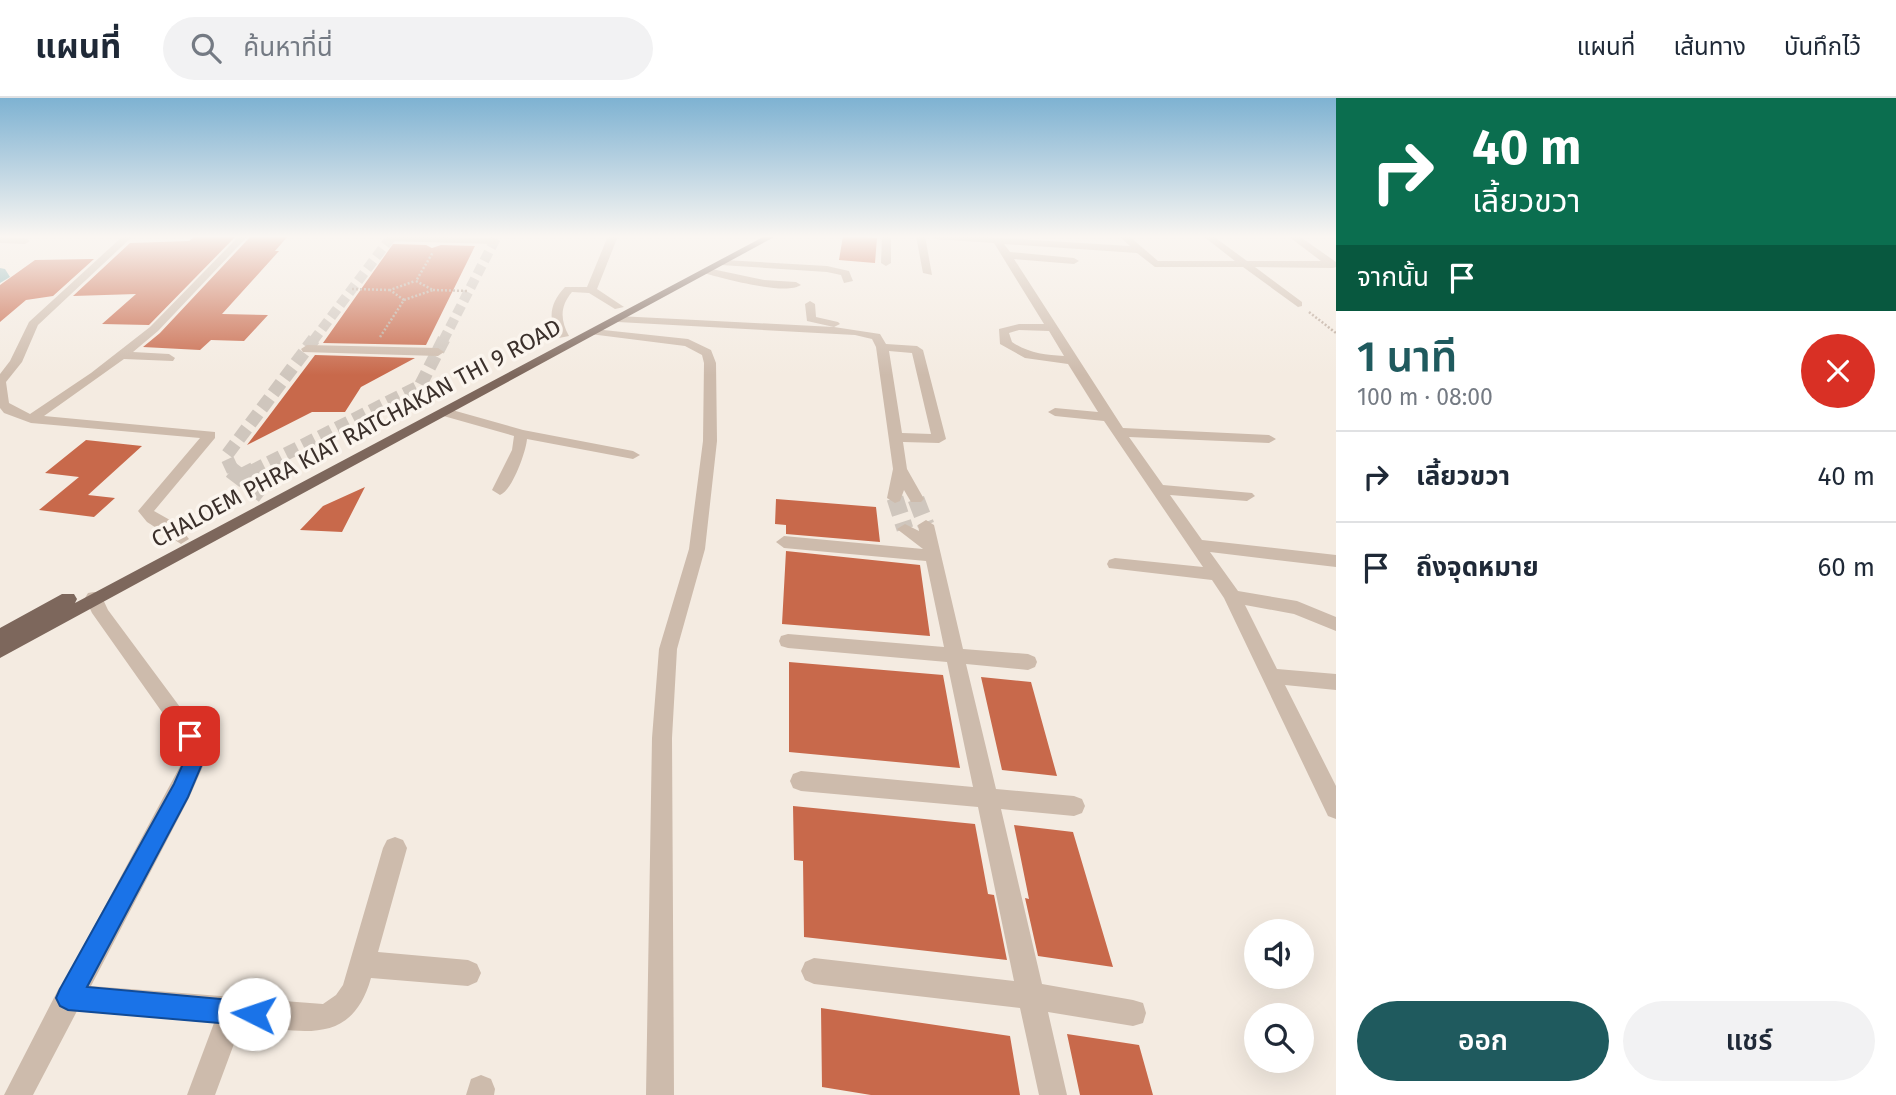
<!DOCTYPE html>
<html lang="th">
<head>
<meta charset="utf-8">
<style>
  :root { --surface:#fff; --page:#f2f2f3; --text:#1f2937; --muted:#747a83; --line:#e0e1e3; --accent:#1f5a5e }
  body { margin:0; font-family:"Fira Sans","Noto Sans Thai",sans-serif; background:var(--page); color:var(--text); height:100vh; display:flex; flex-direction:column; font-size:26px; white-space:nowrap }
  * { box-sizing:border-box; margin:0 }
  p { font-size:23px; color:var(--muted) }
  .icon { flex:none; width:38px; height:38px; fill:none; stroke:currentColor; stroke-width:2; stroke-linecap:round; stroke-linejoin:round }
  .map { position:relative; flex:1; overflow:hidden }
  .drawer { display:flex; flex-direction:column; background:var(--surface); width:560px }
  .drawer>* { flex:none }
  .top-card { background:#0b6e4f; color:#fff; overflow:hidden }
  .tools { position:absolute; left:1244px; top:821px; display:grid; gap:14px }
  .tools a { display:grid; place-items:center; width:70px; height:70px; border-radius:50%; background:var(--surface); box-shadow:0 7px 28px #0002; font-size:35px }
  .pin { position:absolute; display:grid; place-items:center; width:60px; height:60px; color:#fff; margin:-30px; border-radius:14px; box-shadow:0 4px 10px #0006 }
  .me { position:absolute; width:77px; margin:-38px; rotate:274deg; stroke-linejoin:round; filter:drop-shadow(0 0 5px #0008) }
  .turn { display:flex; align-items:center; gap:24px; height:147px; padding:0 21px; font-size:32px }
  .turn .icon { width:91px; height:91px; stroke-width:2.5 }
  .turn b { display:block; font-size:49px; line-height:60px }
  .then { display:flex; align-items:center; height:66px; padding:0 21px; background:#0003; gap:14px; font-size:26px }
  .round { display:grid; place-items:center; flex:none; width:74px; height:74px; border-radius:37px; background:var(--page) }
  .head { display:flex; align-items:center; justify-content:space-between; height:119px; padding:0 21px }
  h1 { font-size:42px; font-weight:600; line-height:52px; color:var(--accent) }
  .primary-button { display:flex; gap:14px; margin-top:auto; padding:14px 21px }
  .primary-button a { flex:1; height:80px; border-radius:42px; background:var(--accent); color:#fff; font-size:28px; font-weight:600; line-height:80px; text-align:center }
  .primary-button a+a { background:var(--page); color:var(--text) }
  ul { padding:0; list-style:none }
  li { display:flex; align-items:center; gap:21px; height:91px; padding:0 21px; border-top:2px solid var(--line) }
  li div { flex:1 }
  li b { display:block; font-size:26px }
  li em { font-style:normal }
  header { display:flex; align-items:center; gap:42px; box-sizing:border-box; height:98px; padding:0 35px; background:var(--surface); border-bottom:2px solid var(--line) }
  header strong { font-size:33px }
  nav { display:flex; gap:38px; margin-inline-start:auto; font-size:24px }
  .search { width:490px; height:63px; background:var(--page); display:flex; align-items:center; gap:18px; box-sizing:border-box; padding:0 24px; border-radius:38px; color:var(--muted); font-size:26px }
  main { display:flex; flex:1; min-height:0 }
  .map>svg:first-child { display:block }
  .lines { fill:none; stroke-linecap:round; stroke-linejoin:round }
  .canal { fill:#7fb0b2; fill-rule:evenodd }
  .building { fill:#c8694b }
  .minor-tunnel-far2 { stroke:#cfc6bd; stroke-width:10; stroke-dasharray:10 5; stroke-linecap:butt }
  .minor-tunnel-far1 { stroke:#cfc6bd; stroke-width:13; stroke-dasharray:13 6; stroke-linecap:butt }
  .minor-tunnel { stroke:#cfc6bd; stroke-width:17; stroke-dasharray:17 8; stroke-linecap:butt }
  .path { stroke:#b9a596; stroke-width:2.5; stroke-dasharray:2 2; stroke-linecap:butt }
  .minor { fill:#cdbbac; fill-rule:evenodd }
  .major { fill:#7d675c; fill-rule:evenodd }
  .route { fill:#1a73e8; stroke:#114b97; stroke-width:2 }
  .labels { text-anchor:middle; dominant-baseline:central; stroke-width:7; stroke-linejoin:round; paint-order:stroke }
  .street-label { font-size:23px; fill:#3b302b; stroke:#fbf5ee }
</style>
</head>
<body>
<header>
<strong>แผนที่</strong>
<div class="search"><svg class="icon" aria-label="search" viewBox="0 0 24 24"><circle cx="10" cy="10" r="6"/><path d="M15 15l6 6"/></svg>ค้นหาที่นี่</div>
<nav><a>แผนที่</a><a>เส้นทาง</a><a>บันทึกไว้</a></nav>
</header>
<main>
<div class="map">
<svg width="1336" height="997" viewBox="0 0 1336 997">
  <rect width="100%" height="100%" fill="#f4ebe1"/>
  <g class="lines">
    <path class="canal" d="M0,170L5,171L10,179L0,185Z"/>
  </g>
  <path class="building" d="M195,138H236L149,227L102,226L136,196L73,198L130,145L189,143Z
    M251,138H288L275,153H279L222,216L268,217L244,243L211,242L200,252L143,249L160,235Z
    M843,138L877,140L875,165L839,162Z
    M393,146L426,147L432,150L441,147L475,148L426,247L323,245Z
    M94,161L53,198L26,202L0,224V187L35,162Z
    M315,257L415,260L361,289L345,314H312L247,347Z
    M86,342L142,348L88,397L115,400L94,419L39,412L79,379L45,375Z
    M365,389L342,434L300,432L323,408Z
    M776,401L876,409L880,444L786,436V427L775,426Z
    M786,453L920,467L930,538L782,526Z
    M789,564L943,577L960,670L789,654Z
    M981,579L1031,584L1057,678L1002,672Z
    M793,708L975,726L988,796L994,797L1007,862L804,839L803,763L794,762Z
    M1014,727L1073,734L1113,869L1038,858L1025,800L1029,801Z
    M821,910L1010,938L1020,997H871L822,989Z
    M1067,936L1139,947L1153,997H1080Z"/>
  <g class="lines">
    <path class="minor-tunnel-far2" d="M313,243L392,138
      M443,243L497,138"/>
    <path class="minor-tunnel-far1" d="M233,373L226,358L314,241
      M252,373L420,288L444,241"/>
    <path class="minor-tunnel" d="M231,372L264,397
      M239,380L255,372
      M895,400L905,431
      M916,401L926,427"/>
    <path class="path" d="M352,191L390,192
      M433,192L469,193
      M404,202L390,192L415,183
      M1309,214L1336,235
      M380,239L404,202L433,192L416,183L433,154"/>
    <path class="minor" d="M123,138H133L38,227L22,264L6,284L9,305L30,316L91,275L150,229L239,138H248L158,233L133,254L169,256L175,260L173,263L124,261L44,318L215,334V340L154,413L177,426L189,441L181,446L147,424L138,413L200,340L31,325L4,315L0,310V276L10,263L29,224Z
      M390,138L495,140L500,143L495,146L387,143V139Z
      M608,138H618L597,191L624,209L615,211L589,195L572,194C560,208 560,222 569,238L559,240C547,221 550,205 565,189H587Z
      M882,138H891V165L886,168L881,165Z
      M916,138H925L932,177L923,175Z
      M930,138H970L1130,148L1119,138H1129L1158,163H1235L1203,138H1213L1247,163H1321L1288,138H1299L1336,164V169L1333,170L1255,169L1302,204V208L1298,209L1243,169H1155L1137,155L1004,146L1010,154L1074,160L1079,163L1074,166L1014,161L1123,330L1269,337L1276,341L1269,345L1129,339L1163,387L1252,395L1255,398L1247,403L1170,397L1202,442L1336,457V469L1210,454L1238,493L1297,503L1336,519V533L1294,516L1245,507L1277,571L1336,576V592L1285,587L1336,688V721L1328,718L1224,500L1212,482L1109,470L1107,466L1109,462L1115,460L1203,469L1104,323L1055,318L1048,314L1055,310L1098,314L1068,266L1025,260L1000,246L999,231L1019,226H1044L994,145L934,141ZM1019,232L1049,233L1064,258C1045,257 1028,255 1012,244L1009,235Z
      M0,139L25,140L30,143L25,146L0,145Z
      M725,162L827,168L849,173L853,183L844,185L841,177L827,174L721,167V163Z
      M707,170L764,182L796,184L801,187C785,198 723,180 703,175L702,173Z
      M810,203L815,206L816,219L838,224L840,226L834,229L880,236L886,246L917,248L923,252L946,341L939,345L903,344L907,371L924,401L921,404H911L904,392L900,403L895,405L887,400L893,371L876,249L872,241L855,237L618,224L612,221L618,218L834,229L807,223L805,206ZM889,253L912,255L931,336L902,335Z
      M594,231L688,241L711,252L716,265L717,343L705,451L677,551L672,640L674,997H646L652,640L659,551L689,451L703,343L704,265L702,257L685,248L590,236L588,234Z
      M307,247L438,250L444,254L438,258L303,254L301,251Z
      M445,310L523,332L633,353L640,357L633,361L527,341C526,354 512,393 500,397L492,392L512,352L514,338L440,317V311Z
      M926,422L934,427L963,551L1028,556L1035,559L1037,564L1035,569L1028,572L966,566L996,691L1074,698L1082,701L1085,708L1082,715L1074,718L1001,711L1042,886L1133,902L1143,905L1146,915L1143,925L1133,928L1048,914L1067,997H1039L1020,910L814,886L805,882L801,873L805,864L814,860L1014,883L978,709L801,693L793,690L790,683L793,676L801,673L973,689L947,564L788,550L781,548L779,543L781,538L788,536L944,549L926,463L784,450L776,444L784,438L923,451L897,431L905,426L919,433L918,427Z
      M94,494L100,495L108,512L197,632L207,659L189,700L91,888L323,906L336,897L343,887L383,750L387,742L395,739L403,742L407,750L378,854L468,862L477,866L481,875L477,884L468,888L371,880C351,951 299,932 241,927L215,997H187L214,925L77,913L33,997H4L59,890L62,888L185,659L181,641L92,515L85,500L88,495Z
      M481,977L491,981L495,991L494,997H466L471,981Z"/>
    <path class="major" d="M765,138H776L0,560V530L62,496H74L77,501L75,505Z"/>
  </g>
  <linearGradient id="sky" x2="0" y2="1"><stop stop-color="#7eb2d2"/><stop offset="0.5" stop-color="#faf6f2"/><stop offset="1" stop-color="#faf6f2" stop-opacity="0"/></linearGradient>
  <rect width="1336" height="277" fill="url(#sky)"/>
  <path class="route" d="M190,630L197,632L205,659L188,699L87,889L254,904L263,907L266,916L263,925L254,928L68,912L60,908L56,900L60,891L174,686L186,659L180,638L183,632Z"/>
  <g class="labels">
    <g class="street-label">
      <text transform="translate(356 335) rotate(-28)">CHALOEM PHRA KIAT RATCHAKAN THI 9 ROAD</text>
    </g>
  </g>
</svg>
<div class="tools">
<a><svg class="icon" aria-label="sound" viewBox="0 0 24 24"><path d="M4 9h4l5-4v14l-5-4H4zM17 9q2 3 0 6"/></svg></a>
<a><svg class="icon" aria-label="search" viewBox="0 0 24 24"><circle cx="10" cy="10" r="6"/><path d="M15 15l6 6"/></svg></a>
</div>
<div class="pin" style="left:190px;top:638px;background:#d93025"><svg class="icon" aria-label="arrive" viewBox="0 0 24 24"><path d="M6 21V4h12l-3 4 3 4H6"/></svg></div>
<svg class="me" style="left:254px;top:916px" viewBox="-20 -20 40 40"><circle r="19" fill="#fff"/><path d="M0-13L10 11 0 6-10 11z" fill="#1a73e8"/></svg>
</div>
<section class="drawer">
<div class="top-card">
<div class="turn"><svg class="icon" aria-label="right" viewBox="0 0 24 24"><path d="M7 20v-9h11M14 6l5 5-5 5"/></svg><div><b>40 m</b>เลี้ยวขวา</div></div>
<div class="then">จากนั้น<svg class="icon" aria-label="arrive" viewBox="0 0 24 24"><path d="M6 21V4h12l-3 4 3 4H6"/></svg></div>
</div>
<div class="head"><div><h1>1 นาที</h1><p>100 m · 08:00</p></div><a class="round" style="background:#d93025;color:#fff"><svg class="icon" aria-label="close" viewBox="0 0 24 24"><path d="M6 6l12 12M18 6L6 18"/></svg></a></div>
<ul>
<li><svg class="icon" aria-label="right" viewBox="0 0 24 24"><path d="M7 20v-9h11M14 6l5 5-5 5"/></svg><div><b>เลี้ยวขวา</b></div><em>40 m</em></li>
<li><svg class="icon" aria-label="arrive" viewBox="0 0 24 24"><path d="M6 21V4h12l-3 4 3 4H6"/></svg><div><b>ถึงจุดหมาย</b></div><em>60 m</em></li>
</ul>
<div class="primary-button"><a>ออก</a><a>แชร์</a></div>
</section>
</main>
</body>
</html>
